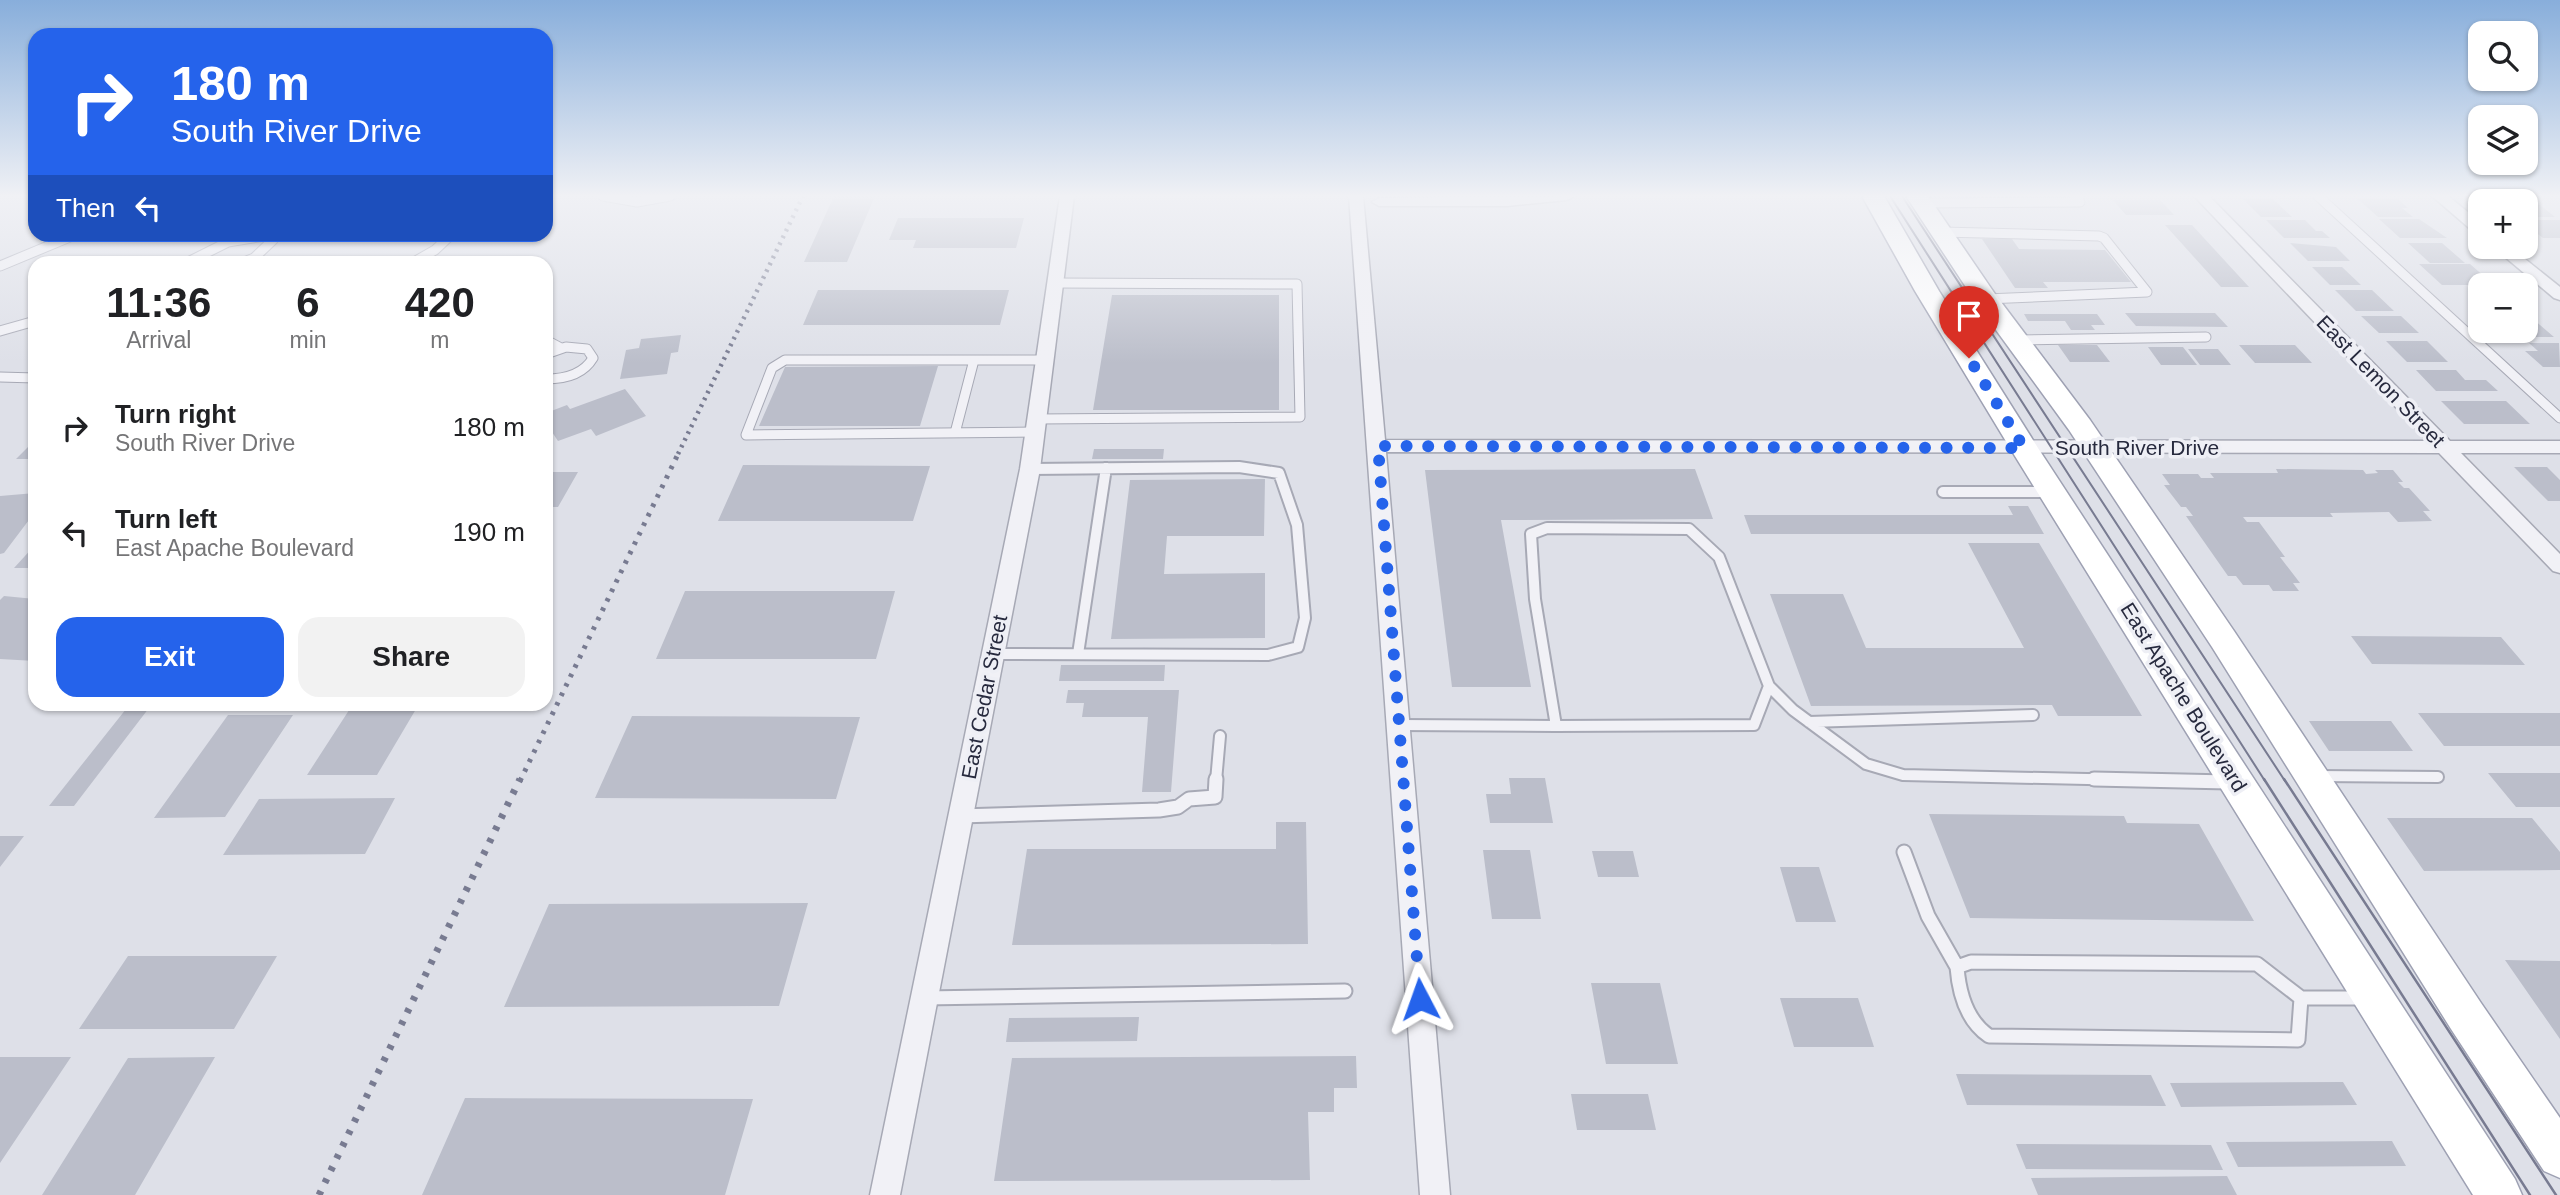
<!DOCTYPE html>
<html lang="en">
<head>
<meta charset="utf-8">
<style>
  :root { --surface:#fff; --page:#f2f2f2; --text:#202124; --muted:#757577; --accent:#2563eb }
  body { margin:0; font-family:Arial,sans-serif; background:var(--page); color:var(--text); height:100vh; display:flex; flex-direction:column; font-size:26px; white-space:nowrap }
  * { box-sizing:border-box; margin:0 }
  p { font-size:23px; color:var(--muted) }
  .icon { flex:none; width:38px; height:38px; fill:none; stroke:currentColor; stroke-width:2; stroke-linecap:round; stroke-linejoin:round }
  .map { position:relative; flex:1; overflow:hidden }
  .panel { position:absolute; left:28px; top:256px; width:525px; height:455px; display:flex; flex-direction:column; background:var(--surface); border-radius:21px; box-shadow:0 2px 5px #0004 }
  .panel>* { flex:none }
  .guide { position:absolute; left:28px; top:28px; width:525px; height:214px; border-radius:21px; box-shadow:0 2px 5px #0004; background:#2563eb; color:#fff; overflow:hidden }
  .controls { position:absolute; left:2468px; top:21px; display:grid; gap:14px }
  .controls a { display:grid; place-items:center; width:70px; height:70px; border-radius:14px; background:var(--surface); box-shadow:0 2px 5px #0004; font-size:35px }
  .pin { position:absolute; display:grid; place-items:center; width:60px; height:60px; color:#fff; margin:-72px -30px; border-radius:50% 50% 50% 0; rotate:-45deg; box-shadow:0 0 7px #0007 }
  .pin .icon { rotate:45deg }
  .me { position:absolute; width:77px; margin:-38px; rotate:356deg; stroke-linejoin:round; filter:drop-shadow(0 0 5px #0008) }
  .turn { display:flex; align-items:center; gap:24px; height:147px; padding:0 28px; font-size:32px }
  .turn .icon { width:91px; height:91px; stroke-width:2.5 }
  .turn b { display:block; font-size:49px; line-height:60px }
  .then { display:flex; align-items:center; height:66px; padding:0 28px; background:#0003; gap:14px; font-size:26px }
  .eta { display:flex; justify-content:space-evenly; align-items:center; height:119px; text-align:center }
  .eta b { font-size:42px; font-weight:700; line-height:49px }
  .primary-button { display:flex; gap:14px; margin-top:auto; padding:14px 28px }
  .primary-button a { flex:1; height:80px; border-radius:21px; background:var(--accent); color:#fff; font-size:28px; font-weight:700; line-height:80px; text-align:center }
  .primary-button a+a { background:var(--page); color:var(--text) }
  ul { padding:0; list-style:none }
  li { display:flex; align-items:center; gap:21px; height:105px; padding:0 28px }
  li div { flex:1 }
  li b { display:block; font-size:26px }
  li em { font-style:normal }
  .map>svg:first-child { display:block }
  .building { fill:#bbbeca }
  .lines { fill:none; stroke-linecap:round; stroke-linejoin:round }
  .lane-far2-casing { stroke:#a7a9b5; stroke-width:11 }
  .lane-far1-casing { stroke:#a7a9b5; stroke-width:14 }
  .lane-casing { stroke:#a7a9b5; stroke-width:17 }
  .street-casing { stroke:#a7a9b5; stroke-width:3 }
  .primary-casing { stroke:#9ea1b3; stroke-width:3 }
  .lane-far2 { stroke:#f1f1f6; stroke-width:9 }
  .lane-far1 { stroke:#f1f1f6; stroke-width:10 }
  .lane { stroke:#f1f1f6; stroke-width:13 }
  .street { fill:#f1f1f6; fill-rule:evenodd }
  .primary { fill:#fff; fill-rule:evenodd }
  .tram-far1 { stroke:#787b91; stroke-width:2 }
  .tram { stroke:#787b91; stroke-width:2.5 }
  .rail-far2 { stroke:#787b91; stroke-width:4.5; stroke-dasharray:2.5 5; stroke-linecap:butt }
  .rail-far1 { stroke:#787b91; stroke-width:5; stroke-dasharray:3.5 7; stroke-linecap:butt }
  .rail { stroke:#787b91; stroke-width:7; stroke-dasharray:4.5 9; stroke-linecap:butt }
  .route { stroke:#2563eb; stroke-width:12; stroke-dasharray:0 21.6 }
  .labels { text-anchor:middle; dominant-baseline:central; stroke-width:7; stroke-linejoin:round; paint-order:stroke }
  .street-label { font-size:21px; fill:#272a3e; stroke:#eeeff5 }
</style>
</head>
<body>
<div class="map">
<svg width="2560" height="1195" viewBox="0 0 2560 1195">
  <rect width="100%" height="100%" fill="#dee0e8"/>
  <path class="building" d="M834,196H875L847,262H804Z
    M2242,198H2272L2292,217H2261Z
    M2358,199H2398L2408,208H2402L2413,217H2378Z
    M2113,200H2160L2174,215H2126Z
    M2525,205H2540L2555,217H2525Z
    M898,218H1024L1016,248H913L916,240H889Z
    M2379,219H2419L2447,238H2400Z
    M2266,220H2305L2316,231H2322L2330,238H2284Z
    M2525,220H2560V238H2543L2525,224Z
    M2165,225H2192L2249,287H2221Z
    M1982,239H2012L2019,249L2105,250L2131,282H2043L2048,288H2015Z
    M2290,243L2336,247L2350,261H2308Z
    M2408,243H2442L2465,263H2430Z
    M2419,264H2470L2494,285H2442Z
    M2312,267H2342L2361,285H2330Z
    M818,290H1009L1000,325H803Z
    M2335,290H2372L2394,311H2356Z
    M1112,295H1279V410H1093Z
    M2525,312L2554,337H2515L2508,331H2525Z
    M2125,313H2215L2228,327L2136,326Z
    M2024,314H2097L2105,325H2091L2095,330H2071L2065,321H2028Z
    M2361,316H2401L2419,333H2379Z
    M681,335L678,352L671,353L667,374L620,379L626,350L639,348L641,339Z
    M2386,341H2427L2448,362H2407Z
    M2529,343H2559L2560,367H2543L2525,351H2538Z
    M2058,345H2097L2110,362H2070Z
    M2239,345H2295L2312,363H2255Z
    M2148,347H2183L2197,365H2161Z
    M2188,349H2218L2231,365H2200Z
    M938,366L920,426H759L785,367Z
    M2416,370H2456L2465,380H2486L2498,391H2436Z
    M625,389L646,416L596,436L591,429L558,441L546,423V413L567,405L570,409Z
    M2441,401H2506L2530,424H2464Z
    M28,447H35V459H16Z
    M1094,449H1164L1163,459H1092Z
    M743,465L930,466L913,521H718Z
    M2514,467H2547L2560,480V501H2548Z
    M1695,469L1713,519L1501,520L1531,687H1452L1425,470Z
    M2276,469L2363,470L2366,474L2378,473L2375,470H2393L2403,482H2398L2404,488H2409L2430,511H2423L2432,521L2398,522L2389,512L2330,513L2333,517H2243L2247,522H2259L2285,557H2280L2300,583H2293L2299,591H2273L2269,585H2243L2236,576H2228L2186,516H2193L2186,507H2181L2164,485H2170L2162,474H2198L2201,478H2214L2210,473H2278Z
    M546,472H578L558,507H546Z
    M1265,479L1264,536H1167L1164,574L1265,573V638L1111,639L1130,480Z
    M35,493V512L4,553L0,554V496Z
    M2008,506H2028L2044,534H1751L1744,515H2013Z
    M1968,543H2039L2142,716H2058L2052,705L1811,706L1770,594H1843L1866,648H2024Z
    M35,545V568H14Z
    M685,591H895L876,659H656Z
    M4,596L35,599V661L0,659V600Z
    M2351,636L2501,637L2525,665L2372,664Z
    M1061,665H1165L1164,681H1059Z
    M1068,690H1179L1171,792H1142L1148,717H1082L1084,703H1066Z
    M130,704H152L74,806H49Z
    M353,704H419L377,775H307Z
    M2418,713H2560V746H2444Z
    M228,715H293L225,817L154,818Z
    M632,716L860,717L836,799L595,798Z
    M2309,721H2391L2413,751H2329Z
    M2488,773H2560V807H2516Z
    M1509,778H1545L1553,823H1490L1486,794H1511Z
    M395,798L365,854L223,855L259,799Z
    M1929,814L2124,816L2127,823L2199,824L2254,921L1970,918Z
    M2387,818H2532L2560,852V870L2424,871Z
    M1276,822H1306L1308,944L1012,945L1027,849H1276Z
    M0,836H24L0,867Z
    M1483,850H1530L1541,919H1492Z
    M1592,851H1633L1639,877H1598Z
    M1780,867H1819L1836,922H1796Z
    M808,903L779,1006L504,1007L549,904Z
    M128,956H277L234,1029H79Z
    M2505,960L2560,961V1039Z
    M1591,983H1660L1678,1064H1606Z
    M1780,998H1858L1874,1047H1794Z
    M1139,1017L1137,1041L1006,1042L1009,1018Z
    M1356,1056L1357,1088H1334V1112H1308L1310,1180L994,1181L1012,1058Z
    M0,1057H71L0,1163Z
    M215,1057L135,1195H42L128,1058Z
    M1956,1074L2151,1075L2166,1106L1967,1105Z
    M2343,1082L2357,1105L2181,1107L2170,1083Z
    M1571,1094H1648L1656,1130H1577Z
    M465,1098L753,1099L725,1195H422Z
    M2392,1141L2406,1166L2238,1167L2226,1142Z
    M2016,1144L2211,1145L2223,1170L2026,1169Z
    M2227,1176L2237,1195H2038L2031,1178Z"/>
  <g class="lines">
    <g class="lane-far2-casing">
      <path id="lane-far2" d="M603,196L637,202L670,196
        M2318,196L2560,418
        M1922,203L2080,202L2075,196
        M1941,232L2099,236L2104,238L2147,292L1986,299
        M188,262L228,242L271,235L273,240L254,258L244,262
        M414,262L435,250L452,234
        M0,266L77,234
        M0,331L35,321
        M546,340L561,348
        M2017,340L2206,337
        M546,354L566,347L587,349L593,358C583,375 565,379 546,379
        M0,377L35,378
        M1037,419L1300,417L1297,284L1056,283
        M1035,432L746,435L772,368L785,360H1045
        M955,433L974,360"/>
    </g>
    <g class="lane-far1-casing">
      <path id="lane-far1" d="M1943,492H2050
        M993,654L1268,655L1298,647L1305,618L1297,525L1279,473L1239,467L1030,469
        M1078,654L1106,468
        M1809,722L2033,715
        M1399,725L1556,726L1535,599L1531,534L1547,528L1689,529L1719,557L1769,686L1793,710L1866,764L1903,775L2175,781
        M1556,726L1754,725L1769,686
        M2318,776L2438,777
        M1216,781L1220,736"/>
    </g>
    <g class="lane-casing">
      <path id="lane" d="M2094,779L2228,782
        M960,816L1159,810L1178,807L1189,799L1215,797L1216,779
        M1904,852L1928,916L1957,967
        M1971,962L2257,964L2301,998L2298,1040L1989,1036C1967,1021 1959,993 1957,967Z
        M924,998L1345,991
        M2301,998H2364"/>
    </g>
    <g class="street-casing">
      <path id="street" d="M1060,196H1074L1040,469L900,1195H870L1020,469Z
        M1349,196H1363L1385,440L2428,441L2194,196H2209L2450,441H2560V453H2461L2560,554V573L2553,571L2439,453L1386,452L1450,1195H1420Z
        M1574,196L1567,200L1507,206H1379L1372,202L1379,198Z
        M2432,196H2448L2480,222V235L2475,233Z
        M2493,247H2510L2560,287V300L2554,298Z"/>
    </g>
    <g class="primary-casing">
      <path id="primary" d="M1862,196H1884L1939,291L2038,448L2515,1179L2522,1195H2473L2010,448L1915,291Z
        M1906,196H1928L1995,294L2090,420L2234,631L2481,1003L2560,1118V1178L2544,1171L2451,1029L2212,647L2069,430L1977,304Z"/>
    </g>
    <use href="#lane-far2" class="lane-far2"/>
    <use href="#lane-far1" class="lane-far1"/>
    <use href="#lane" class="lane"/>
    <use href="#street" class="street"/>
    <use href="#primary" class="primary"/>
    <path class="tram-far1" d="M1890,196L2265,781
      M1902,196L2285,781"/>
    <path class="tram" d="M2264,779L2530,1195
      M2284,779L2556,1195"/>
    <path class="rail-far2" d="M678,454L803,196"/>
    <path class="rail-far1" d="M520,781L679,452"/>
    <path class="rail" d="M319,1195L520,779"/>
  </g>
  <linearGradient id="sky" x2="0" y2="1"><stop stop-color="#88aedb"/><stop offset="0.54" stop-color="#f0f1f5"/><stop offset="1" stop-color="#f0f1f5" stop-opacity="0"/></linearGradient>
  <rect width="2560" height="363" fill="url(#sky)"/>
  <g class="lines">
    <path class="route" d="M1420,999L1378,446L2024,448L1969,358"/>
  </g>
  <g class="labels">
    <g class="street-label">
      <text transform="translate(2381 381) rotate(46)">East Lemon Street</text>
      <text x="2137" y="447">South River Drive</text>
      <text transform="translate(984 697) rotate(-79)">East Cedar Street</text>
      <text transform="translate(2184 697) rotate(58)">East Apache Boulevard</text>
    </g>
  </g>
</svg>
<div class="controls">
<a><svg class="icon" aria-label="search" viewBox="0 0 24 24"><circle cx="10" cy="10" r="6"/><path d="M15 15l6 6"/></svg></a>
<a><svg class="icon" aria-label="layers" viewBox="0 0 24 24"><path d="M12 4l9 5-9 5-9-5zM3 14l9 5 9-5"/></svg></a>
<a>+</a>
<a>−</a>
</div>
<div class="pin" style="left:1969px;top:358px;background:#d93025"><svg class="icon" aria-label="arrive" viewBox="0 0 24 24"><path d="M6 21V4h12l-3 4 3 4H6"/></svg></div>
<svg class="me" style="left:1420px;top:999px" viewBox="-20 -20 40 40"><path d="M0-17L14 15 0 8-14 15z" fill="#2563eb" stroke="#fff" stroke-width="4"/></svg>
<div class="guide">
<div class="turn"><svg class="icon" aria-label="right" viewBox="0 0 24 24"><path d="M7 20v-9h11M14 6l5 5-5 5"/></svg><div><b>180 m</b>South River Drive</div></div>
<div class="then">Then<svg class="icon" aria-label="left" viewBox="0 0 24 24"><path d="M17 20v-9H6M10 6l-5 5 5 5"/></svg></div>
</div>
<section class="panel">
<div class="eta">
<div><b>11:36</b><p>Arrival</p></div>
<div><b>6</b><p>min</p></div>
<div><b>420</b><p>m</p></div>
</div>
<ul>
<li><svg class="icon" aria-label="right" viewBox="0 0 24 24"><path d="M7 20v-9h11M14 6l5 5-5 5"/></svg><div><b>Turn right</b><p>South River Drive</p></div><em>180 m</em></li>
<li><svg class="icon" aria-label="left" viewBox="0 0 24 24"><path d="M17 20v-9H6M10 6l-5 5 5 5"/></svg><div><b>Turn left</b><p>East Apache Boulevard</p></div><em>190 m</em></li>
</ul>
<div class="primary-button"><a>Exit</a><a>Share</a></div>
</section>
</div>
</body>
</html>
